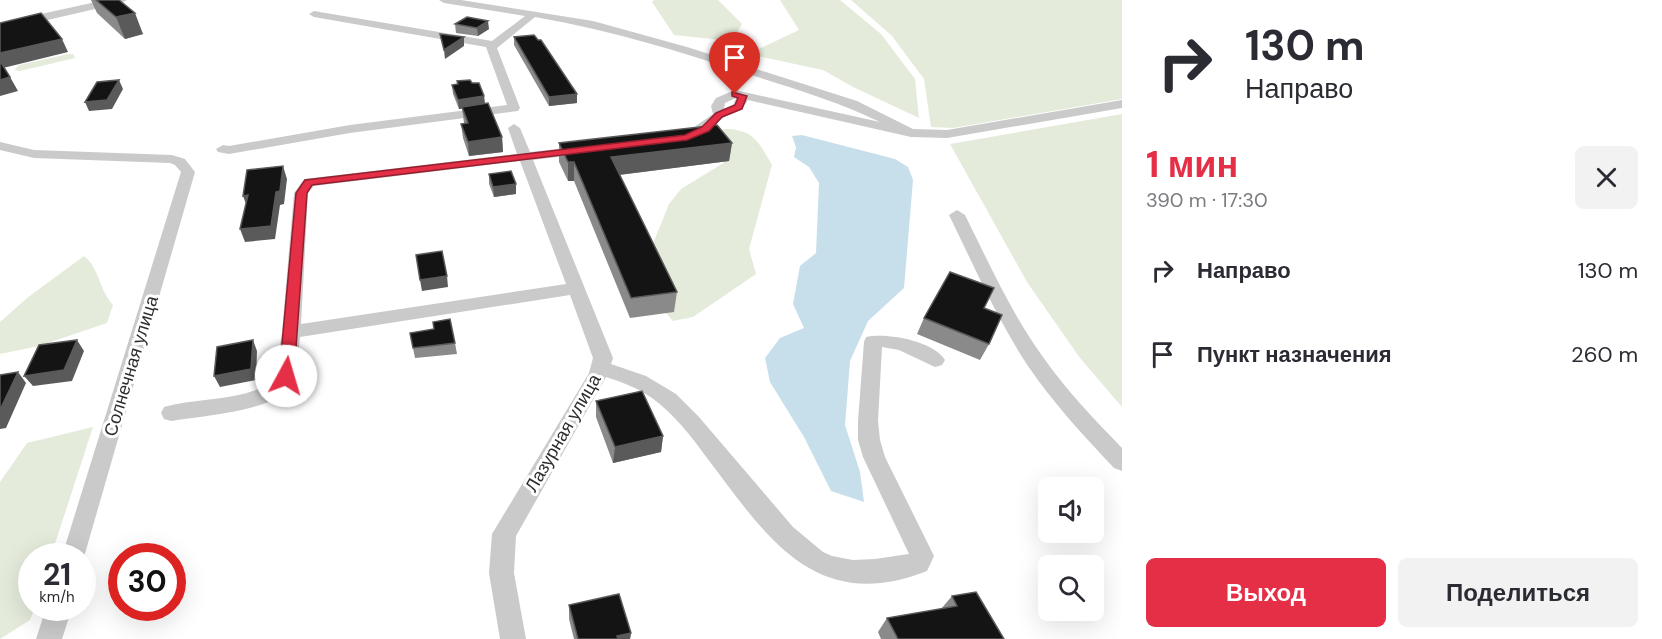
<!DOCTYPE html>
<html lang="ru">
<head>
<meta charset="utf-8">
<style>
  :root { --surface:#fff; --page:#f2f2f3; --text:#2b2b33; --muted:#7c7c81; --accent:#e42f47 }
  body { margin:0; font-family:"DM Sans",sans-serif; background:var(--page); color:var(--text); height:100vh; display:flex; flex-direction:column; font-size:22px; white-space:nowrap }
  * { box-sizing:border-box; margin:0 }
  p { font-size:20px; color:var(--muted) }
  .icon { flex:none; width:33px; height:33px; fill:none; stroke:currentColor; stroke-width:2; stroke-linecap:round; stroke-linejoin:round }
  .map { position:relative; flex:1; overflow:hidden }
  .sheet { display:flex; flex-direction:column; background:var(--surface); width:540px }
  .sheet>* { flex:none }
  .hud { background:#fff; color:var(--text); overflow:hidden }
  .buttons { position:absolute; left:1038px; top:477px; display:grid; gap:12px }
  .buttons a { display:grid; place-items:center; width:66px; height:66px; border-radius:9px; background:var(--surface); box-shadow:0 6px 24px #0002; font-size:30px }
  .speed { position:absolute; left:18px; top:543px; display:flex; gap:12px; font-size:30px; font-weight:700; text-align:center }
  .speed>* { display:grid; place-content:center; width:78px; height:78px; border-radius:50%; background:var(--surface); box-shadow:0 6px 24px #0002; line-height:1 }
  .speed small { font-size:15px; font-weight:400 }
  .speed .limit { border:9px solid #d22; background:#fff; color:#111 }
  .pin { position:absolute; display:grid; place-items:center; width:51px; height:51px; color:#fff; margin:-62px -26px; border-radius:50% 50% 50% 0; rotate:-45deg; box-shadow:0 0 6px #0007 }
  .pin .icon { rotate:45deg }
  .me { position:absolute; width:66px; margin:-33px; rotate:6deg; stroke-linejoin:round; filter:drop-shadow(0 0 4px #0008) }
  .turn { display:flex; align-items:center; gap:21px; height:126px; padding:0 24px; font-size:27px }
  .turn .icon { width:78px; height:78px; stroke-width:2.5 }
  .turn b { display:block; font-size:42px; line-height:51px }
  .round { display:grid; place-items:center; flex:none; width:63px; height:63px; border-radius:9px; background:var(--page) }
  .overview { display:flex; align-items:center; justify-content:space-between; height:102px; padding:0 24px }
  h1 { font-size:36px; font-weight:800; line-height:45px; color:var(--accent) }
  .cta { display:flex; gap:12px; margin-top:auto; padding:12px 24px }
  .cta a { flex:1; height:69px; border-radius:9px; background:var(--accent); color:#fff; font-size:24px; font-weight:800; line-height:69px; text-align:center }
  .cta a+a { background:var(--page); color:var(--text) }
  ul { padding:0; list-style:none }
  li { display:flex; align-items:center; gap:18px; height:84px; padding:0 24px }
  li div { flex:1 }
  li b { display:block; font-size:22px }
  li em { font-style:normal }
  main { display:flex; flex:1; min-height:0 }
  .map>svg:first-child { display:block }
  .green { fill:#e4ebdb }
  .water { fill:#c7dfeb }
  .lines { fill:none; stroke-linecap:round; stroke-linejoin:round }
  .minor { fill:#cacaca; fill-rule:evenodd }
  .tertiary { fill:#cacaca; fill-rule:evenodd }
  .wall { fill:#8a8a8a }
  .shaded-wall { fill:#5a5a5a }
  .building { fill:#141414; stroke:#5a5a5a; stroke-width:1.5 }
  .route { fill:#e42f47; stroke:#941f2e; stroke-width:1.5 }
  .labels { text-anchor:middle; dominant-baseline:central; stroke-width:6; stroke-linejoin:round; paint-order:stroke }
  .street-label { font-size:18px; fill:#2d2d2d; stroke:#fff }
</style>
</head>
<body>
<main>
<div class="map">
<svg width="1122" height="639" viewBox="0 0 1122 639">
  <rect width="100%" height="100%" fill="#fff"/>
  <path class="green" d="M654,0H718L742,24L732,41L674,35L652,2Z
    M780,0H840L881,34L915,79L919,118L853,87L823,70L748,54L799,30Z
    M851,0H1122V99L953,128L931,127L924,79L892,36Z
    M68,54H73L75,58L20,71L14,70L19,65Z
    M1122,114V407L1080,358L1027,282L950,144Z
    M724,129C753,129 758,141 772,165L749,249L756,274L693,317L673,321L665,312L652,246L669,204L681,189L725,162L712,134Z
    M84,256C99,267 99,290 113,305L107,323L39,346L0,354V322L27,298Z
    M93,427L51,556H32V608H35L30,620L0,639V482L27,443Z"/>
  <path class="water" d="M802,135L895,159L908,167L913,180L904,288L868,321L850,361L845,425L860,472L864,502L831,491L804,437L770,382L765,358L780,338L804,328L793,304L800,266L816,253L819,183L809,167L794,157L796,147L792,136Z"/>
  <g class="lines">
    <path class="minor" d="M439,0H461L593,21L687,47L857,101L913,129L947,130L1122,100V108L947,138L911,137L748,100C741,113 731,112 720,120C708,127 702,137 687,141L680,137L713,114L711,106L716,98L735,90L880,122C839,102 795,89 751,75C679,51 610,30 535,17L497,48L520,108L518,111L350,133L229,154L218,152L216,149L223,145L229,146L350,125L507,105L486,47L314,17L309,14L314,11L492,41L525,16L444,3ZM736,98L733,105L724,109L725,103Z
      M514,124L520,128L530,152L582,146L589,150L582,154L533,160L613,358L611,364L646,376L676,394L699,417L793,527L823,552L832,556L853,560L875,559L909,554L863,457L858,440V421L864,342L866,337C886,332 934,341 945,360L942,365L935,367L899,350L882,347L878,421L880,440L885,457L934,556L927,571C815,615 767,537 707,458C691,436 674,414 652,398C638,388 622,382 606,377L516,536L514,573L526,639H500L489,573L492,534L589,373L593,358L570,295L300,337C298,353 299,373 290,387C275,411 199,416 171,421L164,419L161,413L164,407C197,397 248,402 275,379L282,332L294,193L304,179L517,154L508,128ZM520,161L566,284L301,324L308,193L314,186Z
      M0,142L34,150L172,155L185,159L195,172L82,564V556H62L181,172L175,165L170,163L34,158L0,150Z
      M957,210L965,215C989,263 1011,313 1043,357C1066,390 1094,419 1122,448V471L1114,468C1084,436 1053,403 1028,366C997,319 974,266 949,215Z
      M46,608H72L62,639H36Z"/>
    <path class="tertiary" d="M105,0H127L121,3L0,31V23Z"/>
  </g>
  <path class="wall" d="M91,0H119L143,34L125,39L97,13Z
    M455,24L489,29L478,36L456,33Z
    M514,37L577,103L549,106L514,45Z
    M472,83L484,96L485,104L502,137L503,152L469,156L463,138L461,124L464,123L462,108L459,109L453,94L452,85Z
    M559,143H732L729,161L619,175L677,292L674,312L630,318L574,181H568L559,162Z
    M489,174L516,184V194L494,197L489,184Z
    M984,308L989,344L980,360L917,334L924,318Z
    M455,343L457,354L415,358L413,348Z
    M596,401L663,436L661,452L613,463L596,417Z
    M952,596L1004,639H881L878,632L887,618L941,609Z
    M569,605L631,633L630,639H574L569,619Z"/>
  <path class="shaded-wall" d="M135,13L143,34L125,39L116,17Z
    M488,21L489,29L478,36L477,28Z
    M464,37V46L445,59L444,50Z
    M62,39L68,52L3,68L0,62V53Z
    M10,77L18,91L0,96V80Z
    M119,80L123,89L112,109L89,111L85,102Z
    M577,94V103L549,106V97Z
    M484,96L485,106L459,109L458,100Z
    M502,137L503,152L469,156L468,142Z
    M732,143L729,161L610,176L611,157Z
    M568,162H574V181H568Z
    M283,166L287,179L284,204L280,205L275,239L245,242L240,229Z
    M516,184V194L494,197L493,187Z
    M248,195V209L243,196Z
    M447,276L448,287L422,291L420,280Z
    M77,340L84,351L72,381L33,386L24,376Z
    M253,340L257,351L256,380L220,387L214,376Z
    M18,372L26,383L6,428L0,429V410Z
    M663,436L661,452L613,463L615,447Z
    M631,633L630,639H617V636Z"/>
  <path class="building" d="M96,0H119L135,13L116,17Z
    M41,13L62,39L0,53V23Z
    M467,17L488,21L477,28L455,24Z
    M440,34L464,37L444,50Z
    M534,35L538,40H541L577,94L549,97L514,37Z
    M0,61L10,77L0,80Z
    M119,80L107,100L85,102L97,82Z
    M470,80L472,83H479L484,96L458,100L452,85L458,84L457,81Z
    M488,103L502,137L468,142L461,124L468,123L462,107Z
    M717,125L732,143L611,157L677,292L631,298L574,162H568L559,143Z
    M283,166L280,191L276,192L271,226L240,229L248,195L243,196L247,170Z
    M511,171L516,184L493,187L489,174Z
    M442,251L447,276L420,280L416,255Z
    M950,272L994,288L984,308L1002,315L989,344L924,318Z
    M450,319L455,343L413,348L410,333L434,329L433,322Z
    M77,340L64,370L24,376L39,345Z
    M253,340L251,369L214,376L217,347Z
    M18,372L0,410V375Z
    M642,391L663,436L615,447L596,401Z
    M976,592L1004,639H898L887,618L957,606L952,596Z
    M619,594L631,633L617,636L618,639H578L569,605Z"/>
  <path class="route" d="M732,92L747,96L742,109L722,117L709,131L687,140L312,185L307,193L294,376L292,380H281L279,376L296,193L305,180L685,135L702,127L716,113L735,105L738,98L732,96Z"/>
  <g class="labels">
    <g class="street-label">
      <text transform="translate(131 366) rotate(-73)">Солнечная улица</text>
      <text transform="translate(563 433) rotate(-60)">Лазурная улица</text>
    </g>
  </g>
</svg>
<div class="buttons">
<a><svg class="icon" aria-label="sound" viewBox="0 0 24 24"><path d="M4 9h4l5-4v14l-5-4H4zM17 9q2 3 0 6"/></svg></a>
<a><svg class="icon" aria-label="search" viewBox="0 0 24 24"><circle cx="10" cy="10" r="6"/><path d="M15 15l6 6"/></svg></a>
</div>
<div class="speed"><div>21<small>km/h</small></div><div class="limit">30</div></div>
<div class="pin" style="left:735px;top:94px;background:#d93025"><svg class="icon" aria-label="arrive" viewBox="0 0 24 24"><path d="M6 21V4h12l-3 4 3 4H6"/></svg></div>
<svg class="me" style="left:286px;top:376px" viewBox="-20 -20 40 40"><circle r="19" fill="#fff"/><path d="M0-13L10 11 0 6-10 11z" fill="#e42f47"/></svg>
</div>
<section class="sheet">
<div class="hud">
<div class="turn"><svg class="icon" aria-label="right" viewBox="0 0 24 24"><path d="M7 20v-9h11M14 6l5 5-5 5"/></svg><div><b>130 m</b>Направо</div></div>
</div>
<div class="overview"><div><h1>1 мин</h1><p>390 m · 17:30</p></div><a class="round"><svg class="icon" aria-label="close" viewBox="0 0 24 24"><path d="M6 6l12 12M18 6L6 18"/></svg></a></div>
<ul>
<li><svg class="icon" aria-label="right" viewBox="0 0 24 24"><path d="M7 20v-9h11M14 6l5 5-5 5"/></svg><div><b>Направо</b></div><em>130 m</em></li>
<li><svg class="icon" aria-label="arrive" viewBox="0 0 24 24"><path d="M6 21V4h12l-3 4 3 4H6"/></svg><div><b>Пункт назначения</b></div><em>260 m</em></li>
</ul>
<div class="cta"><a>Выход</a><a>Поделиться</a></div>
</section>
</main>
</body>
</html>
